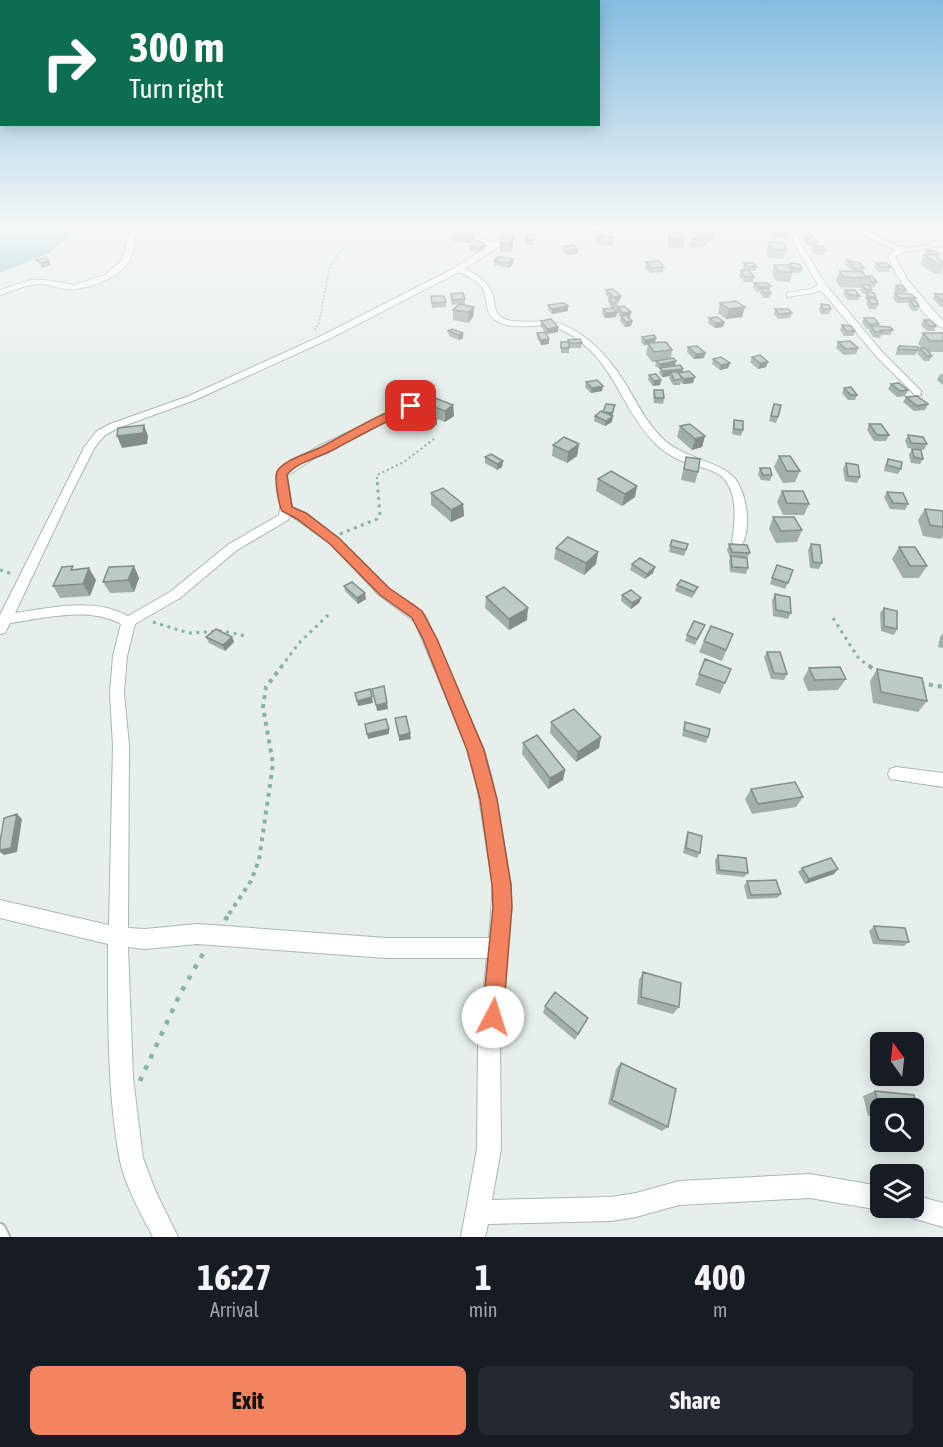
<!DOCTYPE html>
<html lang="en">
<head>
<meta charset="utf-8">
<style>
  :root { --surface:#171b24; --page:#242831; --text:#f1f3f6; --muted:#9ea1a6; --accent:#f4845f }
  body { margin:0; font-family:"Asap Condensed",sans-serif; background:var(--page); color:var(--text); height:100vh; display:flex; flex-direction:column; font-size:22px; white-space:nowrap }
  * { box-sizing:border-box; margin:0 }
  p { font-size:20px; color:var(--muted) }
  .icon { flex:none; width:33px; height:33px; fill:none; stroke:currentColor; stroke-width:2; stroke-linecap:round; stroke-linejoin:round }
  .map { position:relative; height:1237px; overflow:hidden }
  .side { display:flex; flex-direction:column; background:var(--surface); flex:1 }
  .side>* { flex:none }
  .banner { position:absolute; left:0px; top:0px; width:600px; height:126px; box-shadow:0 3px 15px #0003; background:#0b6e4f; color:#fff; overflow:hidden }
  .needle { width:39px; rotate:345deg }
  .controls { position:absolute; left:870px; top:1032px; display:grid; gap:12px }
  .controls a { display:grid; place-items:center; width:54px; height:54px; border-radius:9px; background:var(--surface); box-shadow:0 3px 15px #0003; font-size:30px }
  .pin { position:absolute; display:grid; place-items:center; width:51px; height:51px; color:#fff; margin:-26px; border-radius:12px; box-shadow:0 3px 9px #0006 }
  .me { position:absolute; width:66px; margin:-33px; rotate:5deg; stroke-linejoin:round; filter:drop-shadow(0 0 4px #0008) }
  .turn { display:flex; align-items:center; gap:21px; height:126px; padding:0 30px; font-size:27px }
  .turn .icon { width:78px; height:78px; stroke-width:2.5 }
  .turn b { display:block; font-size:42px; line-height:51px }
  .eta { display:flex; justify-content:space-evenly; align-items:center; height:102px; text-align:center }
  .eta b { font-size:36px; font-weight:700; line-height:42px }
  .primary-button { display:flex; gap:12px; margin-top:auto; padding:12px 30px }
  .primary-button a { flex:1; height:69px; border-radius:9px; background:var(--accent); color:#111; font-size:24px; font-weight:700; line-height:69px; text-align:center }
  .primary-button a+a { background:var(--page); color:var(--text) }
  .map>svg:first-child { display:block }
  .water { fill:#8ec9d4 }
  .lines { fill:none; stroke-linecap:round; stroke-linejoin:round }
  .lane-casing { stroke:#a8b8b2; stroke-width:14 }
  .street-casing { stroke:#a8b8b2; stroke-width:2 }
  .path-far4 { stroke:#86b3a5; stroke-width:1.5; stroke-dasharray:1.5 2; stroke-linecap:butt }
  .path-far3 { stroke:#86b3a5; stroke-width:2; stroke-dasharray:2 3; stroke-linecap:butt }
  .path-far2 { stroke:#86b3a5; stroke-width:3; stroke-dasharray:3 4.5; stroke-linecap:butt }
  .path-far1 { stroke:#86b3a5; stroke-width:4; stroke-dasharray:4 5; stroke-linecap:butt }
  .path { stroke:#86b3a5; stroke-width:4.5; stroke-dasharray:4.5 8; stroke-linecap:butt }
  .lane { stroke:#fff; stroke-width:10 }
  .street { fill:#fff; fill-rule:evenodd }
  .wall { fill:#a1aea9 }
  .shaded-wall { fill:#838d89 }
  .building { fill:#bbcac4; stroke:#838d89; stroke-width:1.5 }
  .route { fill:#f4845f; stroke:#9f563e; stroke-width:1.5 }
</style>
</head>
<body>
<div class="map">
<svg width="943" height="1237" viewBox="0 0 943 1237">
  <rect width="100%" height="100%" fill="#e6efeb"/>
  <path class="water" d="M0,225H81L49,253L0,273Z"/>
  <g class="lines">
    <g class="lane-casing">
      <path id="lane" d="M0,1229L4,1237"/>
    </g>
    <g class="street-casing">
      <path id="street" d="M132,225H138C133,236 135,250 129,261C118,279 88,290 67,289C58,289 49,284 40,284C26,284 13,291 0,295V290L31,280H44L74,285L105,275L122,260Z
        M460,225H466L464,231L493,243L525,225H533L464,269C476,274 489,282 493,296C495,303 494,312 501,317C516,327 547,316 568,327C593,339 614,364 628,388C638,405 647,423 661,437C683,460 726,461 738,483C747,499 751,528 742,545L738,546L732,542C735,522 738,497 725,480C717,469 696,467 684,462C672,457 662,451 654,442C618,405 615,357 562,330C542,320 515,333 495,320C484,313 489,298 482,287C476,280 468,276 459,272L327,340L195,400L118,428L105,435L95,447L75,486L15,613C51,608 94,597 128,616L170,592L229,544L279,515L281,504L276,475L284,466L319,446L421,398H427V402L327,450L287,476L292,507C336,528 354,560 389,589C401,599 417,604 426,617L484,750L492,779L511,885V907L500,1042L501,1149L492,1200L611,1197L636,1193L679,1181L810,1174L880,1186V1208H886L880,1210L810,1198L679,1205L636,1217L611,1221L488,1224L485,1237H461L477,1149L478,1042L487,958H386L197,944L145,949L128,947L133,1078L143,1158L155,1190L178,1237H153C140,1212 124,1184 119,1156C107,1088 108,1014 108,944L0,918V900L109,925L113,746L110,693L113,656L121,624C89,606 45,618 10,623L5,633L0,634V615L85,446L97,431L110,424L189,396L321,336L453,269L488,246L460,233L457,229ZM290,515L331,544L379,595L415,622L468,750L476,779L493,885L489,938H386L197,924L145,929L128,928L129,746L124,693L127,656L135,624L180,598L237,550L288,520Z
        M798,225H804L799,235V241L826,285L882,352L921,391V395H915L876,356L821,290L813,293L787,297V293L811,289L818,285L793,241V235Z
        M850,225C868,225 883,244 901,247C913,250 931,243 943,241V245L904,252L895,256L908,281L943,321V328C923,319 895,276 888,255L896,250L875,241Z
        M896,767L943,773V787L890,779L888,774L890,769Z
        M914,1195L943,1203V1227L905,1216L902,1208H914Z"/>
    </g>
    <path class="path-far4" d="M315,330L319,323L330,265L348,243L355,225"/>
    <path class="path-far3" d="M377,479V475L404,462L434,439"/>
    <path class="path-far2" d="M340,534L377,519L380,515L377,478
      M0,570L13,574
      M833,618L859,659L871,667
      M153,622L189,633L223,631L245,636
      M281,667L299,643L328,615"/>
    <path class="path-far1" d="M869,666L879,673
      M920,683L943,687
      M229,914L251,881L259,860L273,764L263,707L266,687L282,666"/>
    <path class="path" d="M225,920L230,913
      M140,1081L180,994L204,952"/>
    <use href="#lane" class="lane"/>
    <use href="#street" class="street"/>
  </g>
  <path class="wall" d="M771,225H789L790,229L787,238L774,237Z
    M716,229L712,243L705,242L703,249L690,247L691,243L696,239L698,232Z
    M474,231V239L470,243L452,241V232Z
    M595,231L604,235V237L613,241V246L598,245L597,239H596L595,235Z
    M669,233L685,239L683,248H669L667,242Z
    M803,234L817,242L816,246H809L801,239Z
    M535,235L534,245H526V240Z
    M513,237V246L511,253L500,252V243Z
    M769,242L786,250L783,259L768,258L766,251Z
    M470,246L485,247L479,252L470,250Z
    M813,246L826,250L824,254L816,255L812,251Z
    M562,247L578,249V253L567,255L562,252Z
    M927,250L939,254L938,258L943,263V267L940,274L934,273L920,264L924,255H925Z
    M513,259V264L509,268L494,265V261Z
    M847,260L864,268L863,272L866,278L867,276L877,282L875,287H870L872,290L871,292L876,297V299L878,304L876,309H869L866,303L867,301L865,297L866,294H863L860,290L861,288L840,287L836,280L840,271H852L845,264Z
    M646,262L664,267L663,272L650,273L645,267Z
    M744,263L757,267L755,271H750L754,277L753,282H744L739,275L741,270H744L743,268Z
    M790,263L802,269L800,273H792L790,282L776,281L772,274L774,265L789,266Z
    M876,263L891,267L889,272H879L874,267Z
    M754,283L771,286L769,290L771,293L770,298H763L760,293V291L757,292L753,288Z
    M896,285L906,290L905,293L916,298L915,301L919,306L917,311H912L908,305L909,303H897L893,298L895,293H896L894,290Z
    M606,290L621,296L620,300L617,301L618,302L617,307L612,308L608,302L609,298L606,295Z
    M845,290L860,296L858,300H848L843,294Z
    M451,294L465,299V304H459L474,307L473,317L468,323L453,320V310L459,304L452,305Z
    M935,294H943V307H941L933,299Z
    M431,296L446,302V307L432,308Z
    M720,303L745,307L742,317L726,319L718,313Z
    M821,304L831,309L829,314H821L819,309Z
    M548,305L568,306V311L552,314L548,310Z
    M617,307L631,312L630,317H628L632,321L631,326L625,327L620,321L621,317L617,313L616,317L605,318L602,314L603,309L616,311Z
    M775,309L792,313L790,318L778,319L774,314Z
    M709,318L724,322L723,327L715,328L708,323Z
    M864,318L879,324L878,326L893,330L890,335H881L880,338L873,337L869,331L870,329H867L862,323Z
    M924,320L936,326L934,331H927L921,325Z
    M541,321L558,327V332L547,334L540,326Z
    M842,325L855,331L853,336H844L840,330Z
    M452,329L463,338L459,340L449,336L448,331Z
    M537,333L549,344L541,345L537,338Z
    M923,333H943V352H928L932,356L929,361H924L917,353L920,348H922L918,344Z
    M642,337L672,350L671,358L675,366L693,383L683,384L681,382L680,385H673L669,378L670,376L662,377L659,373L660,369L655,366L656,362H652L646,354L648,344L644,345L641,342Z
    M568,340L582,343L581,348H569V353H561V342H568Z
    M838,342L858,348L856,354L844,355L836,348Z
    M899,346L918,350L915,355H896V352Z
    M688,347L705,353L704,358L694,359L687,352Z
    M752,357L768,362L766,367L758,369L750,362Z
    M713,359L730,363L728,368L720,370L712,364Z
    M940,374H943V385L937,380Z
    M649,375L661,380L660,385L653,386L648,380Z
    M586,382L602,391L591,393L585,387Z
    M891,384L908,390L905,396L897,397L888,389Z
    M419,385L434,391L429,394L419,390Z
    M844,388L857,395L855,400H848L842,393Z
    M654,390L664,398L663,404L654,403L653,395Z
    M906,397L928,404L925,410L914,411L903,402Z
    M427,404L453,405L454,416L445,422L428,415Z
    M774,404L778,417L776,423L769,421Z
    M614,411L612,416V422L605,426L594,421L595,416L603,412Z
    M415,420L437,424L431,430L416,425Z
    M734,420L743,430L741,436L732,434L733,425Z
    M869,424L889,435L886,441H874L867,430Z
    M680,426L705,436L702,447L692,450L677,437Z
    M908,435L927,444L924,450L908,448L905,441Z
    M579,444L577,456L567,463L552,456L553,445Z
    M912,449L923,459L920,464L911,463L909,455Z
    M779,456L800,471L795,482L783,483L774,467Z
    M485,457L503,461L502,467L497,470L485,463Z
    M686,457L698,472L695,483L681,480Z
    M888,459L901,469L898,474L884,471L885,465Z
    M846,463L860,477L857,483L845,481L843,469Z
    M760,468L772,475L770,481L761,480L758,474Z
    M598,479L637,486L635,497L622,506L596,491Z
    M782,491L809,504L804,515H783L777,502Z
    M887,492L908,504L905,510L890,509L884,497Z
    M431,493L463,504L464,516L451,522L431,505Z
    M925,509L943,511V536L941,539L923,536L918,520Z
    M773,517L802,530L797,542L776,543L769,529Z
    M672,540L688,544L684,556L669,552Z
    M729,544L750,553L747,558L748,568L746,574L730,572L729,561L730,558L727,550Z
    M811,544L822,563L819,569L810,568L808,550Z
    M899,547L927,566L919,578H903L892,559Z
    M556,548L598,552L596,564L584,575L554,559Z
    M632,564L655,567L653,573L645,579L630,570Z
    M777,565L788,583L785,589L770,584Z
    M134,566L139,578L134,592L110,593L103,582Z
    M75,569L96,580L90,596L60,598L53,586Z
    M677,585L696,592L692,598L675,591Z
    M344,586L366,599L358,604L345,591Z
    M775,594L791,613L788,619L773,616L772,600Z
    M622,595L641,598L639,603L631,609L621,601Z
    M486,597L527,620L509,630L485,608Z
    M884,608L897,629L894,635L881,631L880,613Z
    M703,630L695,645L685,641L687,635Z
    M943,633V648L938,647L940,637Z
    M733,634L722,661L699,652L704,641Z
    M206,637H232L234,642L225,651L209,643Z
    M767,652L787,674L784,680L771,679L764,657Z
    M705,659L725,683L720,694L695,685Z
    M809,668L846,679L838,690L808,691L803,679Z
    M877,669L927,701L918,712L873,703L870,681Z
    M551,722L601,737L599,748L576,762L550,733Z
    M685,722L708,737L706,743L682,736Z
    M523,743L565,770L563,780L548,789L522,754Z
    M751,789L803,797L796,807L752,814L745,799Z
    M688,832L700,853L697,858L683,853L686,837Z
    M718,855L748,873L744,877L716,874L715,860Z
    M802,868L834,874L805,884L798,872Z
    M747,881L781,894L777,898L747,899L744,886Z
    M874,926L909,942L904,946L873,944L869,931Z
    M643,972L679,1007L673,1014L637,1004L639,980Z
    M545,1006L588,1018L575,1040L543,1013Z
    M621,1063L668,1127L662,1131L608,1104L616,1069Z
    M875,1091L914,1095L919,1116L914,1118V1108H880V1117L868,1116L863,1096Z"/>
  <path class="shaded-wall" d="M474,231V239L470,243V234Z
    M513,237V246L511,253V244Z
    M485,243V247L479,252V248Z
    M578,249V253L567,255L568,251Z
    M513,259V264L509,268V263Z
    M49,261L51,265L42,268L40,263Z
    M621,296L620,300L614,302V297Z
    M568,306V311L552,314V309Z
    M474,307L473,317L468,323V312Z
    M745,307L742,317L726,319L729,309Z
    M617,312L616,317L605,318L606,313Z
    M631,312L630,317L622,318L623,313Z
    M632,321L631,326L625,327L626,322Z
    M724,322L723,327L715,328L716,323Z
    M558,327V332L547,334V329Z
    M463,333V338L459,340V335Z
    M656,338L655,344L644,345L645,340Z
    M549,339V344L541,345V340Z
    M705,353L704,358L694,359L696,354Z
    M676,361L675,366L660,368L659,369L660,364Z
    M768,362L766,367L758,369L760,363Z
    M730,363L728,368L720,370L721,365Z
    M683,369L682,374L671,372L670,376L662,377L663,371Z
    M695,377L693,383L683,384L684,379Z
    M661,380L660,385L653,386L654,381Z
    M434,386V391L429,394V389Z
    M603,386L602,391L591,393L592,388Z
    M453,405L454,416L445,422V411Z
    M615,405L612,417L613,416L612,422L605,426L606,421L611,417Z
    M437,419V424L431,430V424Z
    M144,425L148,436L147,444L122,448L117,436Z
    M705,436L702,447L692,450L695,439Z
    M579,444L577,456L567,463L568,452Z
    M503,461L502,467L497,470V464Z
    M637,486L635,497L622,506L625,494Z
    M463,504L464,516L451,522V510Z
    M598,552L596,564L584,575L586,563Z
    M134,566L139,578L134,592L128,580Z
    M655,567L653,573L645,579L647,574Z
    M89,568L96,580L90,596L83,584Z
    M365,593L366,599L358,604L357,598Z
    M641,598L639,603L631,609L632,603Z
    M528,608L527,620L509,630V619Z
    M232,637L234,642L225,651L223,645Z
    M372,697L373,703L358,706L357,701Z
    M387,703L388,709L377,711L376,705Z
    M389,729V734L368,739L367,734Z
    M410,733L411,739L399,741V736Z
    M601,737L599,748L576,762L578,752Z
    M565,770L563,780L548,789L550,778Z
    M17,814L22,819L17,852L4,855L0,852V850Z
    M838,869L834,874L805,884L809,879Z"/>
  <path class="building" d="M776,225H789L790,229L777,228Z
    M700,227L716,229L714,234L698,232Z
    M456,228L474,231L470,234L452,232Z
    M595,231H603L604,235H596Z
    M669,233H683L685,239H671Z
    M803,234H811L817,242L810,241Z
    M527,235H535L534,241L526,240Z
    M503,236L513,237L511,244L500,243Z
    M598,237H613V241H598Z
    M693,239L706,241L704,245L691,243Z
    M477,241L485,243L479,248L470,246Z
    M769,242L783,243L786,250L771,249Z
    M573,245L578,249L568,251L562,247Z
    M813,246H822L826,250H818Z
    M927,250L935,251L939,254H931Z
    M924,255H935L943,263V264H938Z
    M498,257L513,259L509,263L494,261Z
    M46,258L49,261L40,263L36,260Z
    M847,260L860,263L864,268H855Z
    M659,261L664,267L651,268L646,262Z
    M744,263H754L757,267L746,266Z
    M790,263L799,264L802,269L792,268Z
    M876,263H886L891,267H881Z
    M774,265H788L793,272H779Z
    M741,270H749L754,277H745Z
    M840,271L863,272L866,278L843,277Z
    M867,276H872L877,282H872Z
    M754,283H767L771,286L758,287Z
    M862,285H869L872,290L865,289Z
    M896,285L903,286L906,290L899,289Z
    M761,288L768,289L771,293H764Z
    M613,289L621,296L614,297L606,290Z
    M845,290H855L860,296L850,295Z
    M867,292L874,293L876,297H869Z
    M463,293L465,299L452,300L451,294Z
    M895,293L911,294L916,298H899Z
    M935,294H943V302Z
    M431,296H444L446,302L432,303Z
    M614,297L618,302L613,303L609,298Z
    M868,298L876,299L878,304H871Z
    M910,300L916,301L919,306H914Z
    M736,301L745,307L729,309L720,303Z
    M564,303L568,306L552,309L548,305Z
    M459,304L474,307L468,312L453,310Z
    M821,304L829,305L831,309H823Z
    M624,306L631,312L623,313L617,307Z
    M614,308L617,312L606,313L603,309Z
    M775,309H788L792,313L779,314Z
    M626,315L632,321L626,322L621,316Z
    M717,317L724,322L716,323L709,318Z
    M864,318H874L879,324H869Z
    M551,319L558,327L547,329L541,321Z
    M924,320H930L936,326H930Z
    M842,325L851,326L855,331H846Z
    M871,326L890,327L893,330H880L882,332H875Z
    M452,329L463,333L459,335L448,331Z
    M545,332L549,339L541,340L537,333Z
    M923,333H943V341H930Z
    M654,335L656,338L645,340L642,337Z
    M580,339L582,343H569L568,340Z
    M850,341L858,348L846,349L838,342Z
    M561,342H569V348H561Z
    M666,342L672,350L654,352L648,343Z
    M697,346L705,353L696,354L688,347Z
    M899,346L918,347V350L898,349Z
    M920,348H925L932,356H927Z
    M760,355L768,362L760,363L752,357Z
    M721,357L730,363L721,365L713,359Z
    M673,358L676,361L660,364L656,361Z
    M680,365L683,369L663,371L660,368Z
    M689,371L695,377L684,379L678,373Z
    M671,372H678L682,379L674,380Z
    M656,374L661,380L654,381L649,375Z
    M597,380L603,386L592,388L586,382Z
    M424,382L434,386L429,389L419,385Z
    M899,383L908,390L900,391L891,384Z
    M851,387L857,395H851L844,388Z
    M654,390H663L664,398H655Z
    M917,396L928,404L917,406L906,397Z
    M435,398L453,405L445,411L427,404Z
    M606,404L615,405L612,413L603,412Z
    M774,404L781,405L778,417L771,416Z
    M601,411L613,416L606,421L595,416Z
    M421,414L437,419L431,424L415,420Z
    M734,420L743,421V430L734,429Z
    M690,424L705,436L695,439L680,426Z
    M869,424H881L889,435H877Z
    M144,425L143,433L117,436L118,428Z
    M908,435L923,437L927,444L911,443Z
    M564,437L579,444L568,452L553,445Z
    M912,449L921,450L923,459L914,457Z
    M491,454L503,461L497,464L485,457Z
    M779,456H790L800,471H787Z
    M686,457L700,459L698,472L684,469Z
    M888,459L902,462L901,469L887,465Z
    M846,463L858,465L860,477L848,476Z
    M760,468H770L772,475H763Z
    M611,471L637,486L625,494L598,479Z
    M443,488L463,504L451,510L431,493Z
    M782,491H803L809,504L787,503Z
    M887,492L903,493L908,504L893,503Z
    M925,509L943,511V527L930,525Z
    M773,517H794L802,530L781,531Z
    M568,537L598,552L586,563L556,548Z
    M672,540L688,544L686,550L670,546Z
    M729,544L747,545L750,553L732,552Z
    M811,544L820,545L822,563L813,562Z
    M899,547H915L927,566H910Z
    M731,556L747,558L748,568L732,567Z
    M640,558L655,567L647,574L632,564Z
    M777,565L793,570L788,583L772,578Z
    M73,566L71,570L89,568L83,584L53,586L62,567Z
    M134,566L128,580L103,582L109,567Z
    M681,580L698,587L694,592L677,585Z
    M352,582L365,593L357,598L344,586Z
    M504,587L528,608L509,619L486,597Z
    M631,590L641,598L632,603L622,595Z
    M775,594L790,597L791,613L776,610Z
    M884,608L897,611V629L884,626Z
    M694,621L705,625L697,639L687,635Z
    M711,626L733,634L726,650L704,641Z
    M216,629L232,637L223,645L206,637Z
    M767,652H780L787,674L774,673Z
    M705,659L731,669L725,683L699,674Z
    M840,667L846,679L815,680L809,668Z
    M877,669L922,678L927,701L881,692Z
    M384,686L387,703L376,705L372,689Z
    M370,689L372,697L357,701L355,693Z
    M574,709L601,737L578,752L551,722Z
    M406,716L410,733L399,736L395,718Z
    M386,719L389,729L367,734L365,724Z
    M685,722L710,729L708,737L684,730Z
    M537,735L565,770L550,778L523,743Z
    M795,782L803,797L758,804L751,789Z
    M17,814L11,848L0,850V842L4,818Z
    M688,832L702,836L700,853L686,848Z
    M718,855L746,858L748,873L719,870Z
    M831,858L838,869L809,879L802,868Z
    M776,880L781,894L751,895L747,881Z
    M874,926L905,928L909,942L879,940Z
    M643,972L681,983L679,1007L641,997Z
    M555,992L588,1018L578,1034L545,1006Z
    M621,1063L676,1089L668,1127L612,1100Z
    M875,1091L914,1095L919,1116L914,1115V1108H880V1111Z"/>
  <linearGradient id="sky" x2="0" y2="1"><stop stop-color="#84bce0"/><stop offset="0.57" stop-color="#f4f8f6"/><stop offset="1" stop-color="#f4f8f6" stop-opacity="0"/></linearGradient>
  <rect width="943" height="398" fill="url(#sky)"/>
  <path class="route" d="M411,403L415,404V408C386,421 359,436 331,451C317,458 296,463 287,475L292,507L306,513L339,538L389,588L422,611L437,639L484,750L497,799L511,885L512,907L503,1017L500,1025L493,1028L485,1025L482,1017L493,907L492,885L480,799L467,750L423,639L412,618L380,595L330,544L297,519L282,511C279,505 273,476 278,470C287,458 310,453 323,446C352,431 380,413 411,403Z"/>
</svg>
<div class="controls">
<a><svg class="needle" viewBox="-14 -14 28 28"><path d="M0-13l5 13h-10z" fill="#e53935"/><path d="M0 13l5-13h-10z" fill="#9ea1a6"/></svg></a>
<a><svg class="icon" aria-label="search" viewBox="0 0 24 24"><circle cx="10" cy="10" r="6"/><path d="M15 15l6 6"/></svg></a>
<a><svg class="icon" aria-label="layers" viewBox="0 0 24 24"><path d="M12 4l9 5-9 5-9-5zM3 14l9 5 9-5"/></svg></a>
</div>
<div class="pin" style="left:411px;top:406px;background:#d93025"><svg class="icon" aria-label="arrive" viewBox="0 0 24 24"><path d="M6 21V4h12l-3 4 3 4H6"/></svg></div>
<svg class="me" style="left:493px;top:1017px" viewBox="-20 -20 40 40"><circle r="19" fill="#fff"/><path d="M0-13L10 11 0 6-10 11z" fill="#f4845f"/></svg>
<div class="banner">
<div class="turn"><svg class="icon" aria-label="right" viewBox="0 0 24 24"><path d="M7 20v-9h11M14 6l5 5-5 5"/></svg><div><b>300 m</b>Turn right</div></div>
</div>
</div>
<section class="side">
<div class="eta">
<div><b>16:27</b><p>Arrival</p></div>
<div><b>1</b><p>min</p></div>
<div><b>400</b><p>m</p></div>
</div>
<div class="primary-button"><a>Exit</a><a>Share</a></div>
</section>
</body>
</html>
